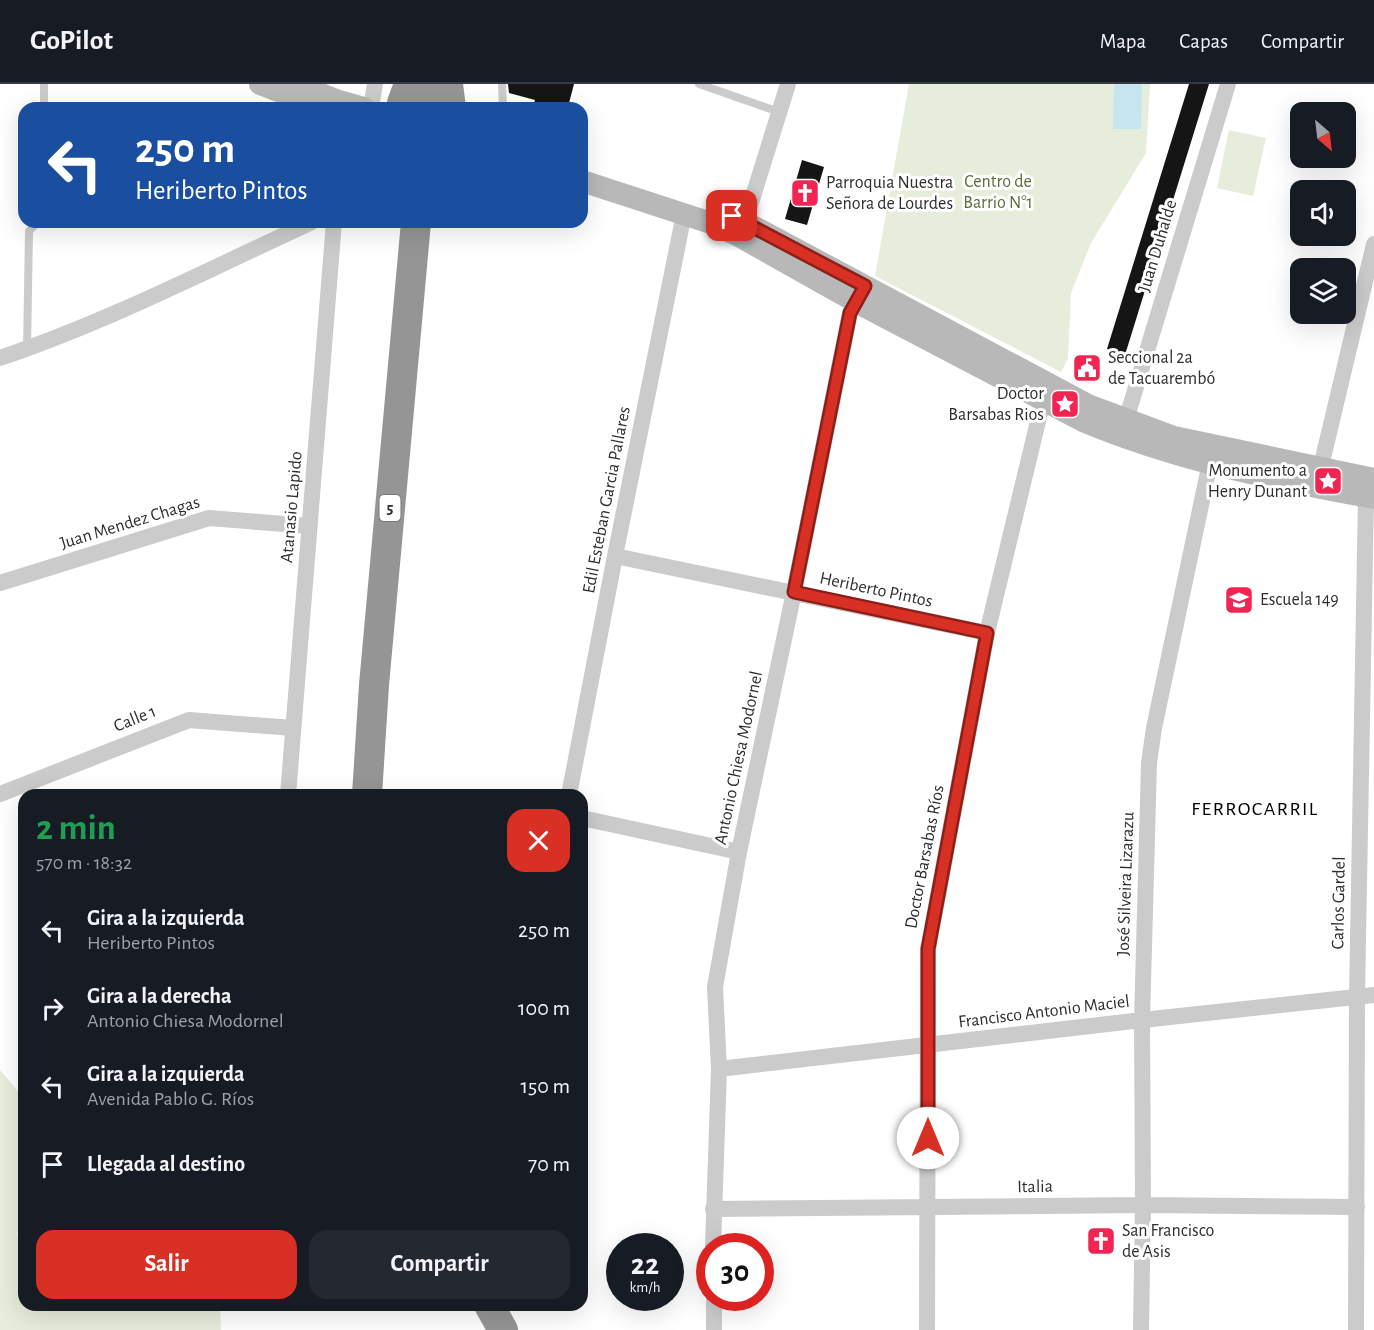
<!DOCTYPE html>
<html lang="es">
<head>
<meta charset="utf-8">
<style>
  :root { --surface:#171b24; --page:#242831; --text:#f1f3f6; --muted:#9ea1a6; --line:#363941; --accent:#d93025 }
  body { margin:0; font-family:"Alegreya Sans",sans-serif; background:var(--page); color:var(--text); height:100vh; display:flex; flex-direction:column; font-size:22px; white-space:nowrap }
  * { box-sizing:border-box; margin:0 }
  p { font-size:20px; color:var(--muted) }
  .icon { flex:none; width:33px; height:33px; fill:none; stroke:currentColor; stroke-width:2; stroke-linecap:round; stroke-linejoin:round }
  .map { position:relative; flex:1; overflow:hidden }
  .sheet { position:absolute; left:18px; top:705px; width:570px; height:522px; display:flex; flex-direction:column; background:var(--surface); border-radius:18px; box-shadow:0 6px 24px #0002 }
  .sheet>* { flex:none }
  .guide { position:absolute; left:18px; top:18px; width:570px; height:126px; border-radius:18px; box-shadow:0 6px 24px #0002; background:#1a4fa0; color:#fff; overflow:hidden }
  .needle { width:39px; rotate:152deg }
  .controls { position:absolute; left:1290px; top:18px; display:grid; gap:12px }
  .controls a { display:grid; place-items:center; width:66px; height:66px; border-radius:12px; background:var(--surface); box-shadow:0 6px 24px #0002; font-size:30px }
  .speed { position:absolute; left:606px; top:1149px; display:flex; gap:12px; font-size:30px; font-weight:700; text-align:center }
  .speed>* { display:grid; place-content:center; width:78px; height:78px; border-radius:50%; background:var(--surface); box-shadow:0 6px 24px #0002; line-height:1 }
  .speed small { font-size:15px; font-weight:400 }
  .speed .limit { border:9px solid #d22; background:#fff; color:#111 }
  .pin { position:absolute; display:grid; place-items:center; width:51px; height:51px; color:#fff; margin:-26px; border-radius:12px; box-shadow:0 3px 9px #0006 }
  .me { position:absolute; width:66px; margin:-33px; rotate:0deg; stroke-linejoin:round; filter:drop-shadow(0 0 4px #0008) }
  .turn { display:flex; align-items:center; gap:21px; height:126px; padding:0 18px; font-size:27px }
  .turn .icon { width:78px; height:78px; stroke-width:2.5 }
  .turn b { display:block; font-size:42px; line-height:51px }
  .round { display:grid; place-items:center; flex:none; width:63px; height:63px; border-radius:18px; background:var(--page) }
  .overview { display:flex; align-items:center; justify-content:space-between; height:102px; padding:0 18px }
  h1 { font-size:36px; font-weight:700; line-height:45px; color:#1e9e55 }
  .primary-button { display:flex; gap:12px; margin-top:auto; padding:12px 18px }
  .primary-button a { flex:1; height:69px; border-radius:18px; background:var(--accent); color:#fff; font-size:24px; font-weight:700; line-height:69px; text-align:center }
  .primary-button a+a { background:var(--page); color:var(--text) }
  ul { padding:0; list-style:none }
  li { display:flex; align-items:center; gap:18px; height:78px; padding:0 18px }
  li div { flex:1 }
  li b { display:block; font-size:22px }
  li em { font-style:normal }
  header { display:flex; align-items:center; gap:36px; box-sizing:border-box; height:84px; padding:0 30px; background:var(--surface); border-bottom:2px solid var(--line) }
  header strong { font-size:28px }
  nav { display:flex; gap:33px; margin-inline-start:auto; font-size:21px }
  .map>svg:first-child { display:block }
  .green { fill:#e7eddb }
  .water { fill:#c6e5ee }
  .building { fill:#151515 }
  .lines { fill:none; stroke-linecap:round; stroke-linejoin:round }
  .lane { stroke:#cbcbcb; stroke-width:8 }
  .street { stroke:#cbcbcb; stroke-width:16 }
  .secondary { stroke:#b8b8b8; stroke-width:22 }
  .highway { stroke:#959595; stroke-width:30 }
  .route-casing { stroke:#8d1f18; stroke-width:15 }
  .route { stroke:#d93025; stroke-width:10 }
  .labels { text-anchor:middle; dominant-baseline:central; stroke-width:6; stroke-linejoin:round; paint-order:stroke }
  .shield { fill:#fff; stroke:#6d6d6d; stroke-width:1.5 }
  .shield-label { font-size:16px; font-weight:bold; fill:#2e2e2e }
  .park-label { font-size:18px; fill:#596e38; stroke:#fff }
  .poi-label { font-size:18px; fill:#2e2e2e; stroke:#fff; text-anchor:start }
  .street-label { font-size:18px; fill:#2e2e2e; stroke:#fff }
  .neighbourhood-label { font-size:20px; letter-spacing:1.5px; fill:#000; stroke:#fff }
</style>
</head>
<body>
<header>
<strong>GoPilot</strong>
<nav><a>Mapa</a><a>Capas</a><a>Compartir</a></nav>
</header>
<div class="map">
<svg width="1374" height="1246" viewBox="0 0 1374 1246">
  <rect width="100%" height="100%" fill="#fff"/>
  <path class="green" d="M909,0H1150L1146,69L1091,159L1071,209L1068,275L1061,288L875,192Z
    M1229,46L1266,54L1253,112L1217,104Z
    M0,986L24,1014V1141L16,1150L24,1154V1221H220L221,1246H0Z"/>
  <path class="water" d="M1114,0H1142L1141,45H1113Z"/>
  <path class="building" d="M508,0H574L569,19L565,18L563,24H533L535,16L509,9Z
    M1189,0H1209L1125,271L1107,265Z
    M802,76L824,83L807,141L785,135Z
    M1114,1148L1115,1164L1089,1166L1088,1149Z"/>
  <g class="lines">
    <path class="lane" d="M44,0V24
      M502,0L503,24
      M699,0L779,28
      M27,265L29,147L38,138"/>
    <path class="street" d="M371,24L375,0
      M740,147L745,138L788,0
      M0,274C107,238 210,185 312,138
      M1126,336L1228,0
      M1318,395L1374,160
      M615,472L987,549
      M0,499L209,434L309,442
      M0,710L189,636L293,644
      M288,711L334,138
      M569,711L615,472L684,130
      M582,734L739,768
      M719,985L1142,936L1374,911
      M713,1125L1143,1121L1357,1123
      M713,1162L719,985L715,903L739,768L794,508L850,229L861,208
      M714,1214V1246
      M927,1246L928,865L987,549L1040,329L1046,317
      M1141,1246L1143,1121L1142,936L1149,679L1154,644L1212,369
      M1356,1246L1357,912L1366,413L1368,404"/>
    <path class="secondary" d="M260,0L312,20
      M296,0L336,16L364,24
      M582,97L714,140L737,151L856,218L1083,337C1176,376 1275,396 1374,414
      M725,129L745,138L1088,321L1174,353L1374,395"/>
    <path class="highway" d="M448,0L451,24
      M402,19L409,0
      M425,24L428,0
      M367,711L374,601L416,138
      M489,1221L503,1246"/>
  </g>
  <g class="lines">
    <g class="route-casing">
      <path id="route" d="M732,132L865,202L850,229L794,508L987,549L928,865V1054"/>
    </g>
    <use href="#route" class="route"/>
  </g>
  <defs>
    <g id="church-square" transform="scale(1.5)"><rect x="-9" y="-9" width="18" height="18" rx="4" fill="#f22452" stroke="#fff"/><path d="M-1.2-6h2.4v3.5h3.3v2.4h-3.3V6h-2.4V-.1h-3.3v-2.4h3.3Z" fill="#fff"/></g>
    <g id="civic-square" transform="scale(1.5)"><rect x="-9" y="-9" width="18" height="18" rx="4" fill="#f22452" stroke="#fff"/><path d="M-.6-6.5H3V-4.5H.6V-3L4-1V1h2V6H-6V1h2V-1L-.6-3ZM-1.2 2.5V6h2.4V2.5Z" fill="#fff"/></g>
    <g id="sight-square" transform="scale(1.5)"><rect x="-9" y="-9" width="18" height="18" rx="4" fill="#f22452" stroke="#fff"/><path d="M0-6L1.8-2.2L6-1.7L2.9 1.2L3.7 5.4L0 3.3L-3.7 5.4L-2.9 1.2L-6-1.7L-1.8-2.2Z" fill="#fff"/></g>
    <g id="school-square" transform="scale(1.5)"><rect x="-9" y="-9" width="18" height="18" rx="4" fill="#f22452" stroke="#fff"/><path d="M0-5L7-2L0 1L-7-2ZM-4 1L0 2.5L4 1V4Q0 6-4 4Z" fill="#fff"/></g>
  </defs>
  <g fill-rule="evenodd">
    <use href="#church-square" x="805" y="109"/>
    <use href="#civic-square" x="1087" y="284"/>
    <use href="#sight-square" x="1065" y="320"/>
    <use href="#sight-square" x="1328" y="397"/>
    <use href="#school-square" x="1239" y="516"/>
    <use href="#church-square" x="1101" y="1157"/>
  </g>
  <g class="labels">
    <rect class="shield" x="379.5" y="411" width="21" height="26" rx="4.5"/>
    <g class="shield-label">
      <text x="390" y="424">5</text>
    </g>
    <g class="park-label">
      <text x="998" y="98">Centro de<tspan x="998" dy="21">Barrio N°1</tspan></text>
    </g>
    <g class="poi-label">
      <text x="826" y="99">Parroquia Nuestra<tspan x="826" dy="21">Señora de Lourdes</tspan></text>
      <text x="1108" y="274">Seccional 2a<tspan x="1108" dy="21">de Tacuarembó</tspan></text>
      <text x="1044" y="310" text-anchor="end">Doctor<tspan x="1044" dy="21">Barsabas Rios</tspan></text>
      <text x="1307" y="387" text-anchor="end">Monumento a<tspan x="1307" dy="21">Henry Dunant</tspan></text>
      <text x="1260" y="516">Escuela 149</text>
      <text x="1122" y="1147">San Francisco<tspan x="1122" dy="21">de Asis</tspan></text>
    </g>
    <g class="street-label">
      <text transform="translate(1158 162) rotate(-73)">Juan Duhalde</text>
      <text transform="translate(607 416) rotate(-79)">Edil Esteban Garcia Pallares</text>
      <text transform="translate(292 423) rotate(-85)">Atanasio Lapido</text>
      <text transform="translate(130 439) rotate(-17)">Juan Mendez Chagas</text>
      <text transform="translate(876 506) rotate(12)">Heriberto Pintos</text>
      <text transform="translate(135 635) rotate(-22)">Calle 1</text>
      <text transform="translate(739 674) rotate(-78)">Antonio Chiesa Modornel</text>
      <text transform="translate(925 773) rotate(-79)">Doctor Barsabas Ríos</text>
      <text transform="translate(1126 800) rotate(-88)">José Silveira Lizarazu</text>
      <text transform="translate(1339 819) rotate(-89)">Carlos Gardel</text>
      <text transform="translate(1044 928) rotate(-7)">Francisco Antonio Maciel</text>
      <text transform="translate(1035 1103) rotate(-1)">Italia</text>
    </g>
    <g class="neighbourhood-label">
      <text x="1255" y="725">FERROCARRIL</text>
    </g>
  </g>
</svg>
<div class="controls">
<a><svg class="needle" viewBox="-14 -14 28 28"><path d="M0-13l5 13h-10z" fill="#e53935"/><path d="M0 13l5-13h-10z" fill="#9ea1a6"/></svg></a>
<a><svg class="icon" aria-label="sound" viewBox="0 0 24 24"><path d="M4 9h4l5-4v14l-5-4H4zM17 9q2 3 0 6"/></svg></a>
<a><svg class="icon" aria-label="layers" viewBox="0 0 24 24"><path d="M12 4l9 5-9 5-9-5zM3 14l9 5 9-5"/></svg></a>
</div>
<div class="speed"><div>22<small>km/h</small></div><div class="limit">30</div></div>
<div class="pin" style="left:732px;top:132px;background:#d93025"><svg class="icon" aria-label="arrive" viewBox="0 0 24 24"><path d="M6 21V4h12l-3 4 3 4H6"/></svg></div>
<svg class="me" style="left:928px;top:1054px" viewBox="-20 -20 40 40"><circle r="19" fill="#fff"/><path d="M0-13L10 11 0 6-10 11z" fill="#d93025"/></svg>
<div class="guide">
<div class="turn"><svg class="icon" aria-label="left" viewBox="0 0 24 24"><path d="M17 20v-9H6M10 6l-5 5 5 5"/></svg><div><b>250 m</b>Heriberto Pintos</div></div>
</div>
<section class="sheet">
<div class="overview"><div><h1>2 min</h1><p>570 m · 18:32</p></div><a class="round" style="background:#d93025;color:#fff"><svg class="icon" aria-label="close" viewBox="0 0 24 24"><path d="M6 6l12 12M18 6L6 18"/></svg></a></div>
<ul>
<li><svg class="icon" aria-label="left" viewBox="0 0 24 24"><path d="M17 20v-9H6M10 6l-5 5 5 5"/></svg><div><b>Gira a la izquierda</b><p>Heriberto Pintos</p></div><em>250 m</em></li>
<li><svg class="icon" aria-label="right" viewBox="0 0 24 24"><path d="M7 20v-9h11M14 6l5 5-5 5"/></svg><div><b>Gira a la derecha</b><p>Antonio Chiesa Modornel</p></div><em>100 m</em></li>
<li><svg class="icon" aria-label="left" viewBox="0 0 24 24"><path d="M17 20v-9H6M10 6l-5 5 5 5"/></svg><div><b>Gira a la izquierda</b><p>Avenida Pablo G. Ríos</p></div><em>150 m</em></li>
<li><svg class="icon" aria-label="arrive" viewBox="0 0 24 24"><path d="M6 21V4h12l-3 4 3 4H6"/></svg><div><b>Llegada al destino</b></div><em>70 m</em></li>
</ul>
<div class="primary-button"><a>Salir</a><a>Compartir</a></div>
</section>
</div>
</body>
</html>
